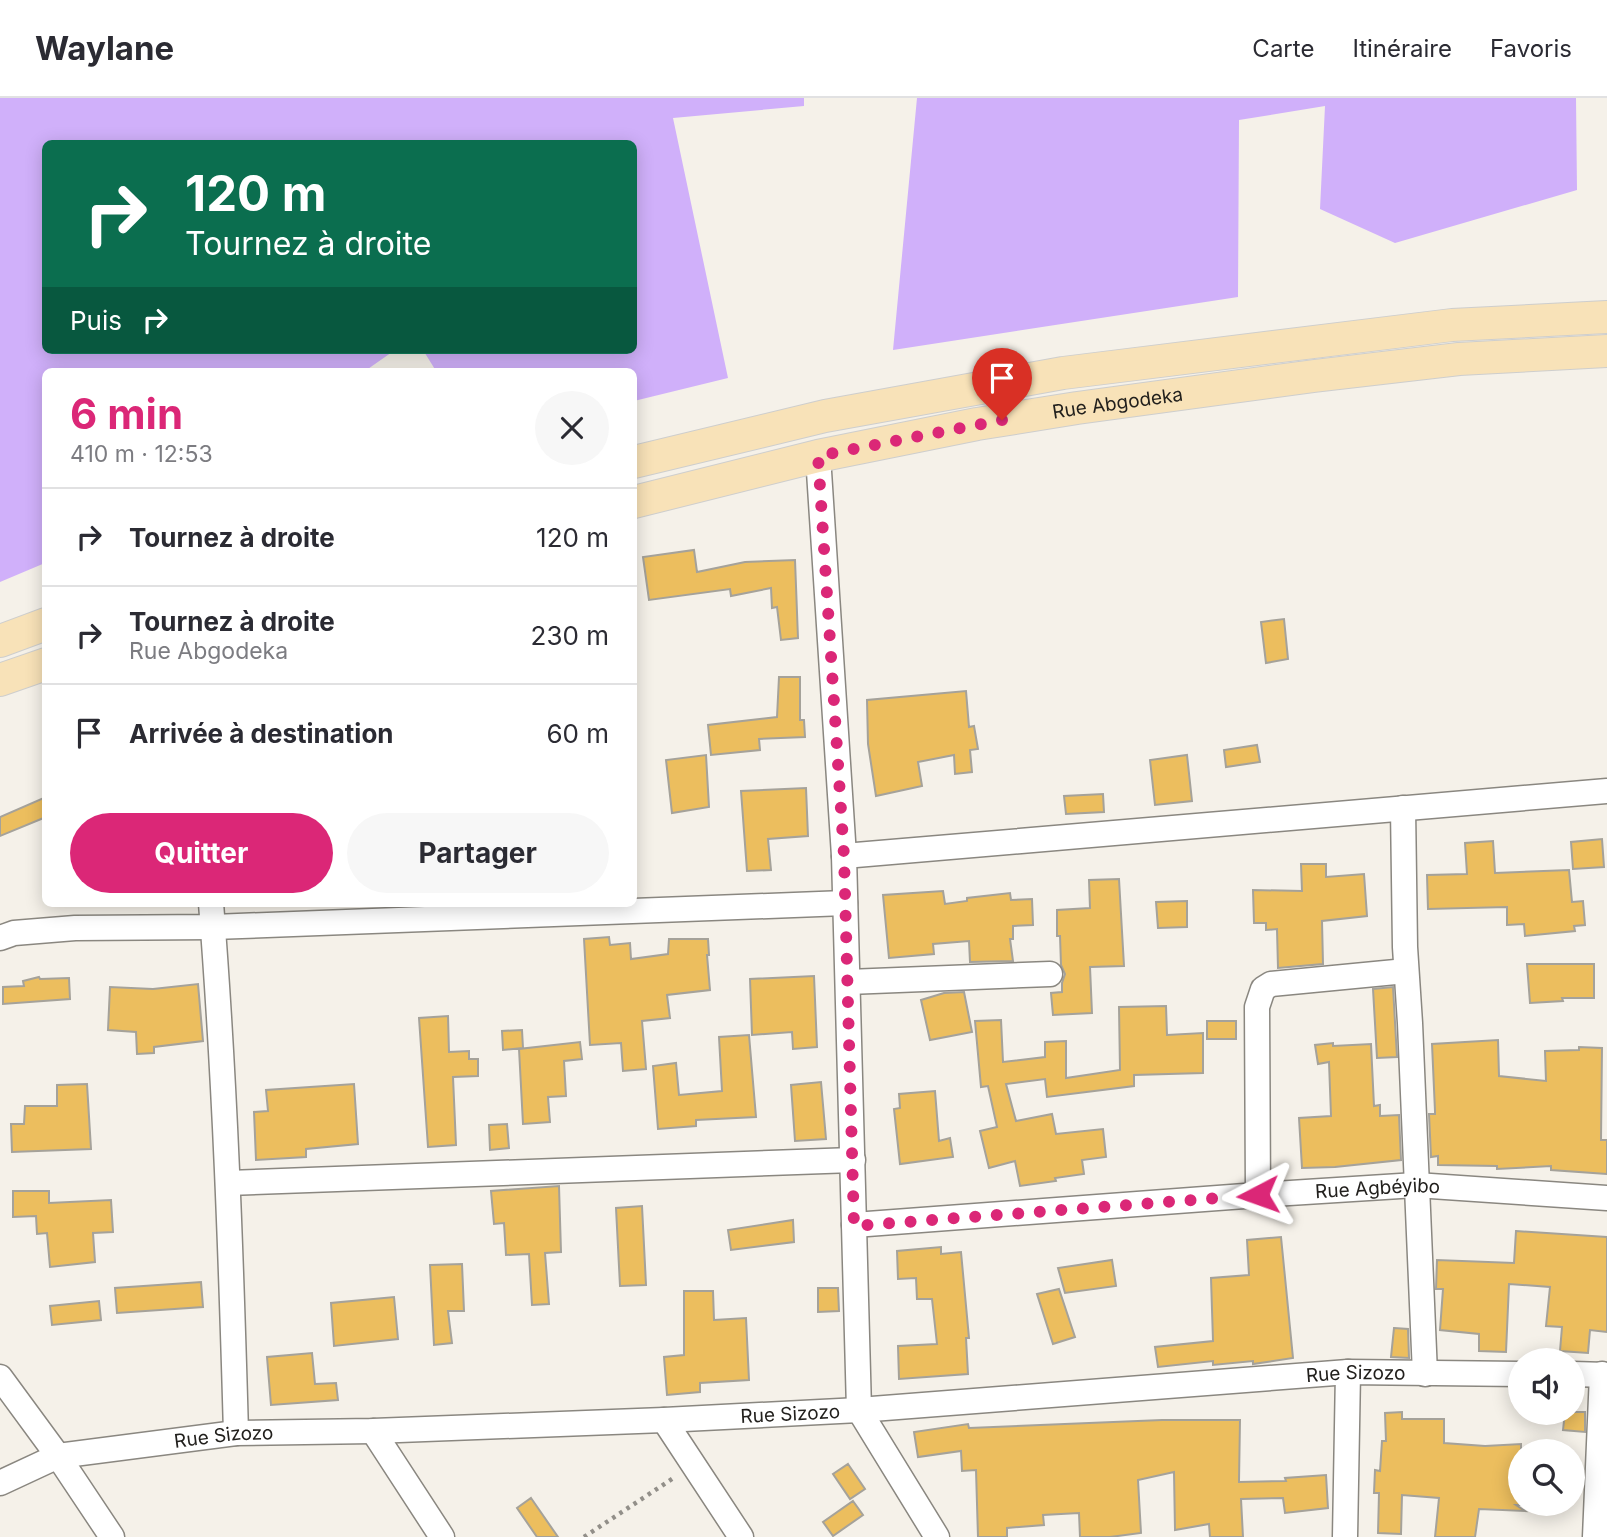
<!DOCTYPE html>
<html lang="fr">
<head>
<meta charset="utf-8">
<style>
  :root { --surface:#fff; --page:#f7f7f7; --text:#2b2b33; --muted:#7c7c81; --line:#e1e1e2; --accent:#db2777 }
  body { margin:0; font-family:Inter,sans-serif; background:var(--page); color:var(--text); height:100vh; display:flex; flex-direction:column; font-size:26px; white-space:nowrap }
  * { box-sizing:border-box; margin:0 }
  p { font-size:23px; color:var(--muted) }
  .icon { flex:none; width:38px; height:38px; fill:none; stroke:currentColor; stroke-width:2; stroke-linecap:round; stroke-linejoin:round }
  .map { position:relative; flex:1; overflow:hidden }
  .sheet { position:absolute; left:42px; top:270px; width:595px; height:539px; display:flex; flex-direction:column; background:var(--surface); border-radius:10px; box-shadow:0 4px 18px #0003 }
  .sheet>* { flex:none }
  .hud { position:absolute; left:42px; top:42px; width:595px; height:214px; border-radius:10px; box-shadow:0 4px 18px #0003; background:#0b6e4f; color:#fff; overflow:hidden }
  .controls { position:absolute; left:1508px; top:1250px; display:grid; gap:14px }
  .controls a { display:grid; place-items:center; width:77px; height:77px; border-radius:50%; background:var(--surface); box-shadow:0 4px 18px #0003; font-size:35px }
  .pin { position:absolute; display:grid; place-items:center; width:60px; height:60px; color:#fff; margin:-72px -30px; border-radius:50% 50% 50% 0; rotate:-45deg; box-shadow:0 0 7px #0007 }
  .pin .icon { rotate:45deg }
  .me { position:absolute; width:77px; margin:-38px; rotate:266deg; stroke-linejoin:round; filter:drop-shadow(0 0 5px #0008) }
  .turn { display:flex; align-items:center; gap:24px; height:147px; padding:0 28px; font-size:32px }
  .turn .icon { width:91px; height:91px; stroke-width:2.5 }
  .turn b { display:block; font-size:49px; line-height:60px }
  .then { display:flex; align-items:center; height:66px; padding:0 28px; background:#0003; gap:14px; font-size:26px }
  .round { display:grid; place-items:center; flex:none; width:74px; height:74px; border-radius:37px; background:var(--page) }
  .summary { display:flex; align-items:center; justify-content:space-between; height:119px; padding:0 28px }
  h1 { font-size:42px; font-weight:700; line-height:52px; color:var(--accent) }
  .action { display:flex; gap:14px; margin-top:auto; padding:14px 28px }
  .action a { flex:1; height:80px; border-radius:42px; background:var(--accent); color:#fff; font-size:28px; font-weight:700; line-height:80px; text-align:center }
  .action a+a { background:var(--page); color:var(--text) }
  ul { padding:0; list-style:none }
  li { display:flex; align-items:center; gap:21px; height:98px; padding:0 28px; border-top:2px solid var(--line) }
  li div { flex:1 }
  li b { display:block; font-size:26px }
  li em { font-style:normal }
  header { display:flex; align-items:center; gap:42px; box-sizing:border-box; height:98px; padding:0 35px; background:var(--surface); border-bottom:2px solid var(--line) }
  header strong { font-size:33px }
  nav { display:flex; gap:38px; margin-inline-start:auto; font-size:24px }
  .map>svg:first-child { display:block }
  .green { fill:#d0b0fa }
  .building { fill:#ecbe5e; stroke:#a5a29a; stroke-width:2 }
  .lines { fill:none; stroke-linecap:round; stroke-linejoin:round }
  .minor-casing { stroke:#8a8780; stroke-width:27 }
  .major-casing { stroke:#cececd; stroke-width:34 }
  .path { stroke:#928f89; stroke-width:4.5; stroke-dasharray:3.5 5; stroke-linecap:butt }
  .minor { stroke:#fff; stroke-width:24 }
  .major { stroke:#f8e2b8; stroke-width:32 }
  .route { stroke:#db2777; stroke-width:12; stroke-dasharray:0 21.6 }
  .labels { text-anchor:middle; dominant-baseline:central; stroke-width:5; stroke-linejoin:round; paint-order:stroke }
  .street-label { font-size:19px; fill:#22201d; stroke:#fffefd }
</style>
</head>
<body>
<header>
<strong>Waylane</strong>
<nav><a>Carte</a><a>Itinéraire</a><a>Favoris</a></nav>
</header>
<div class="map">
<svg width="1607" height="1439" viewBox="0 0 1607 1439">
  <rect width="100%" height="100%" fill="#f5f1e9"/>
  <path class="green" d="M0,0H804V8L673,20L728,280L634,303V273H436L423,252H634V46H46V252H395L365,273H46L45,465L0,484Z
    M917,0H1576L1577,92L1395,145L1320,111L1325,8L1239,22L1238,199L893,252Z"/>
  <path class="building" d="M694,452L697,474L745,464L795,462L798,540L781,542L777,509L772,510L771,490L731,498L730,491L649,502L643,459Z
    M1284,521L1288,561L1266,565L1261,524Z
    M779,579H800V622H804L805,639L759,641L760,652L711,657L708,627L777,619Z
    M966,593L969,629L974,628L978,651L970,652L972,674L955,676L954,657L918,664L922,688L876,698L868,646L867,602Z
    M1257,647L1260,664L1226,669L1224,652Z
    M706,657L709,709L672,715L666,662Z
    M1187,657L1192,703L1155,707L1150,662Z
    M806,690L808,738L768,741L771,772L747,773L741,693Z
    M1103,696L1104,714L1066,716L1064,698Z
    M46,699V719L0,738V719Z
    M1602,741L1604,769L1573,771L1571,744Z
    M1493,743L1495,775L1569,772L1572,804L1583,803L1585,827L1574,828L1575,833L1525,838L1524,826L1507,827V809L1428,811L1427,777L1467,776L1465,745Z
    M1301,766H1326V779L1364,776L1367,818L1322,823L1323,866L1278,870L1277,831L1266,832V825H1254L1253,792L1302,793Z
    M1119,781L1124,868L1090,869L1092,915L1053,917L1051,895L1062,894V885L1065,876L1061,867L1060,838H1057V812L1090,810L1089,782Z
    M943,793L945,806L967,803V800L1010,795L1011,802L1032,801L1033,827L1013,828V841H1010L1013,863L970,864L969,843L933,846L934,856L889,860L883,797Z
    M1187,803V829L1158,830L1156,804Z
    M609,839L610,847L630,845L631,861L668,856L669,841H708L709,857H707L710,892L667,897L670,920L642,923L646,971L623,973L621,945L590,947L584,841Z
    M1527,866H1594V900H1562L1563,903L1530,905Z
    M814,878L817,949L793,951L792,934L752,937L750,881Z
    M39,879L40,881L69,880L70,901L3,906V889L24,888L23,883Z
    M198,886L203,943L154,949V955L137,956L136,934L108,932L110,889L153,891Z
    M1393,889L1397,959L1377,960L1373,891Z
    M964,894L972,934L930,942L921,902L944,895Z
    M1166,908L1167,937L1203,935V975L1134,977V988L1047,999L1045,981L1006,986L1016,1023L1052,1016L1056,1036L1103,1031L1106,1059L1082,1062L1084,1076L1055,1080L1056,1083L1020,1088L1015,1063L989,1070L980,1033L997,1029L988,988L981,989L975,923L1001,922L1003,964L1045,959V944L1066,943V980L1120,972L1119,909Z
    M448,918L449,954L469,953V961H478V978L453,979L456,1047L428,1049L419,920Z
    M1207,923H1236V941H1207Z
    M522,932L523,950L503,952L502,933Z
    M749,937L756,1019L696,1022V1028L658,1031L653,968L676,965L679,997L722,993L719,939Z
    M1498,942L1499,978L1546,983L1545,953L1579,952V949L1602,950L1601,1042H1607V1076L1551,1072V1068L1497,1071V1068L1438,1067V1058L1431,1059L1429,1016H1435V1013L1432,946Z
    M580,944L582,961L564,963L566,998L548,999L550,1024L523,1026L519,951Z
    M1333,945V948L1371,946L1374,1008L1380,1007V1018L1399,1017L1401,1062L1335,1069L1302,1070L1299,1020L1331,1018L1329,964L1318,966L1315,947Z
    M821,984L826,1041L795,1043L791,987Z
    M87,986L91,1051L12,1054L11,1026H24L25,1008H57V987Z
    M354,986L358,1046L306,1051V1059L256,1062L254,1014L268,1013L266,992Z
    M935,993L939,1043L950,1040L953,1059L900,1066L894,1011L900,1010L899,996Z
    M507,1026L509,1050L490,1052L489,1027Z
    M559,1088L561,1154L545,1155L549,1206L532,1207L529,1156L506,1157L504,1125L494,1126L491,1093Z
    M13,1093H49V1105L111,1102L113,1134L93,1135L95,1164L50,1169L47,1135L37,1136L36,1118L13,1119Z
    M642,1108L646,1187L620,1188L616,1110Z
    M793,1122L794,1144L731,1152L728,1132Z
    M1516,1133L1607,1139V1234L1590,1232L1588,1255L1560,1253L1562,1229L1546,1228L1550,1189L1509,1186L1506,1254L1479,1253V1236L1440,1232L1443,1191H1436L1437,1162L1514,1165Z
    M1281,1139L1293,1260L1253,1266V1263L1213,1267V1263L1158,1269L1155,1249L1213,1243L1211,1180L1249,1177L1247,1142Z
    M941,1149V1156L961,1154L969,1240H966L968,1276L899,1281L898,1248L937,1246L932,1201H917L916,1180L898,1181L897,1153Z
    M1112,1162L1116,1188L1065,1195L1058,1170Z
    M462,1166L464,1213H448L452,1245L434,1247L430,1167Z
    M201,1184L203,1209L117,1215L115,1190Z
    M818,1190H838L839,1213L818,1214Z
    M1059,1191L1075,1239L1053,1246L1037,1196Z
    M684,1193H713L714,1222L746,1220L749,1282L700,1285V1294L667,1297L664,1259L684,1257Z
    M394,1199L398,1241L334,1248L331,1205Z
    M99,1203L101,1222L52,1227L50,1208Z
    M1394,1230L1408,1231L1409,1260L1391,1259Z
    M312,1255L315,1286L336,1285L338,1302L271,1307L267,1259Z
    M1402,1314V1321H1444V1345L1485,1348L1521,1346V1407H1516L1525,1413L1479,1411L1475,1439H1435L1439,1400L1402,1397L1401,1436L1378,1435L1379,1395H1374L1375,1372L1380,1373L1382,1343H1386L1385,1315Z
    M1565,1314H1585V1334L1563,1332Z
    M1162,1322H1240L1239,1384L1286,1383L1285,1380L1326,1377L1328,1410L1285,1415L1283,1400L1241,1401L1243,1439H1210L1209,1426L1175,1432L1174,1374L1138,1382L1141,1435L1110,1439H1080L1079,1415L1043,1417L1044,1427L1007,1430V1439H978L976,1372L962,1373L961,1353L918,1359L914,1334L968,1326L969,1330Z
    M848,1366L865,1391L850,1401L833,1376Z
    M531,1400L558,1439H537L517,1410Z
    M853,1403L863,1417L833,1438L823,1424Z"/>
  <g class="lines">
    <g class="minor-casing">
      <g id="minor">
        <path d="M818,358L844,758L859,1312L937,1439"/>
        <path d="M1403,710L1405,849L1410,925L1425,1276"/>
        <path d="M844,758L1607,693"/>
        <path d="M211,805C225,982 231,1158 236,1335"/>
        <path d="M0,840L14,835L75,830L213,829L845,805"/>
        <path d="M848,884L1050,876"/>
        <path d="M228,1085L853,1062"/>
        <path d="M1258,1097L1257,909L1263,891L1271,886L1406,873"/>
        <path id="s1" d="M854,1127L1258,1097L1416,1087L1607,1100"/>
        <path d="M1573,1276L1607,1277"/>
        <path d="M0,1279L58,1358L112,1439"/>
        <path d="M664,1322L741,1439"/>
        <path d="M373,1333L442,1439"/>
        <path id="s2" d="M0,1385L58,1358L236,1335L373,1333L664,1322L859,1312L1348,1274L1521,1276"/>
        <path d="M1345,1439L1348,1274"/>
        <path d="M1595,1439L1602,1276"/>
      </g>
    </g>
    <g class="major-casing">
      <g id="major">
        <path d="M634,364L825,318L1063,275L1452,227L1607,219"/>
        <path id="s3" d="M634,404L818,358L977,326L1077,310L1314,278L1459,261L1607,253"/>
        <path d="M0,543L46,526"/>
        <path d="M0,582L46,566"/>
      </g>
    </g>
    <path class="path" d="M584,1439L675,1379"/>
    <use href="#minor" class="minor"/>
    <use href="#major" class="major"/>
  </g>
  <g class="lines">
    <path class="route" d="M1002,322L818,358L844,758L854,1128L1258,1097"/>
  </g>
  <g class="labels">
    <g class="street-label">
      <text stroke="none"><textPath href="#s3" startOffset="494">Rue Abgodeka</textPath></text>
      <text stroke="none"><textPath href="#s1" startOffset="525">Rue Agbéyibo</textPath></text>
      <text stroke="none"><textPath href="#s2" startOffset="1365">Rue Sizozo</textPath></text>
      <text stroke="none"><textPath href="#s2" startOffset="798">Rue Sizozo</textPath></text>
      <text stroke="none"><textPath href="#s2" startOffset="231">Rue Sizozo</textPath></text>
    </g>
  </g>
</svg>
<div class="controls">
<a><svg class="icon" aria-label="sound" viewBox="0 0 24 24"><path d="M4 9h4l5-4v14l-5-4H4zM17 9q2 3 0 6"/></svg></a>
<a><svg class="icon" aria-label="search" viewBox="0 0 24 24"><circle cx="10" cy="10" r="6"/><path d="M15 15l6 6"/></svg></a>
</div>
<div class="pin" style="left:1002px;top:322px;background:#d93025"><svg class="icon" aria-label="arrive" viewBox="0 0 24 24"><path d="M6 21V4h12l-3 4 3 4H6"/></svg></div>
<svg class="me" style="left:1258px;top:1097px" viewBox="-20 -20 40 40"><path d="M0-17L14 15 0 8-14 15z" fill="#db2777" stroke="#fff" stroke-width="4"/></svg>
<div class="hud">
<div class="turn"><svg class="icon" aria-label="right" viewBox="0 0 24 24"><path d="M7 20v-9h11M14 6l5 5-5 5"/></svg><div><b>120 m</b>Tournez à droite</div></div>
<div class="then">Puis<svg class="icon" aria-label="right" viewBox="0 0 24 24"><path d="M7 20v-9h11M14 6l5 5-5 5"/></svg></div>
</div>
<section class="sheet">
<div class="summary"><div><h1>6 min</h1><p>410 m · 12:53</p></div><a class="round"><svg class="icon" aria-label="close" viewBox="0 0 24 24"><path d="M6 6l12 12M18 6L6 18"/></svg></a></div>
<ul>
<li><svg class="icon" aria-label="right" viewBox="0 0 24 24"><path d="M7 20v-9h11M14 6l5 5-5 5"/></svg><div><b>Tournez à droite</b></div><em>120 m</em></li>
<li><svg class="icon" aria-label="right" viewBox="0 0 24 24"><path d="M7 20v-9h11M14 6l5 5-5 5"/></svg><div><b>Tournez à droite</b><p>Rue Abgodeka</p></div><em>230 m</em></li>
<li><svg class="icon" aria-label="arrive" viewBox="0 0 24 24"><path d="M6 21V4h12l-3 4 3 4H6"/></svg><div><b>Arrivée à destination</b></div><em>60 m</em></li>
</ul>
<div class="action"><a>Quitter</a><a>Partager</a></div>
</section>
</div>
</body>
</html>
